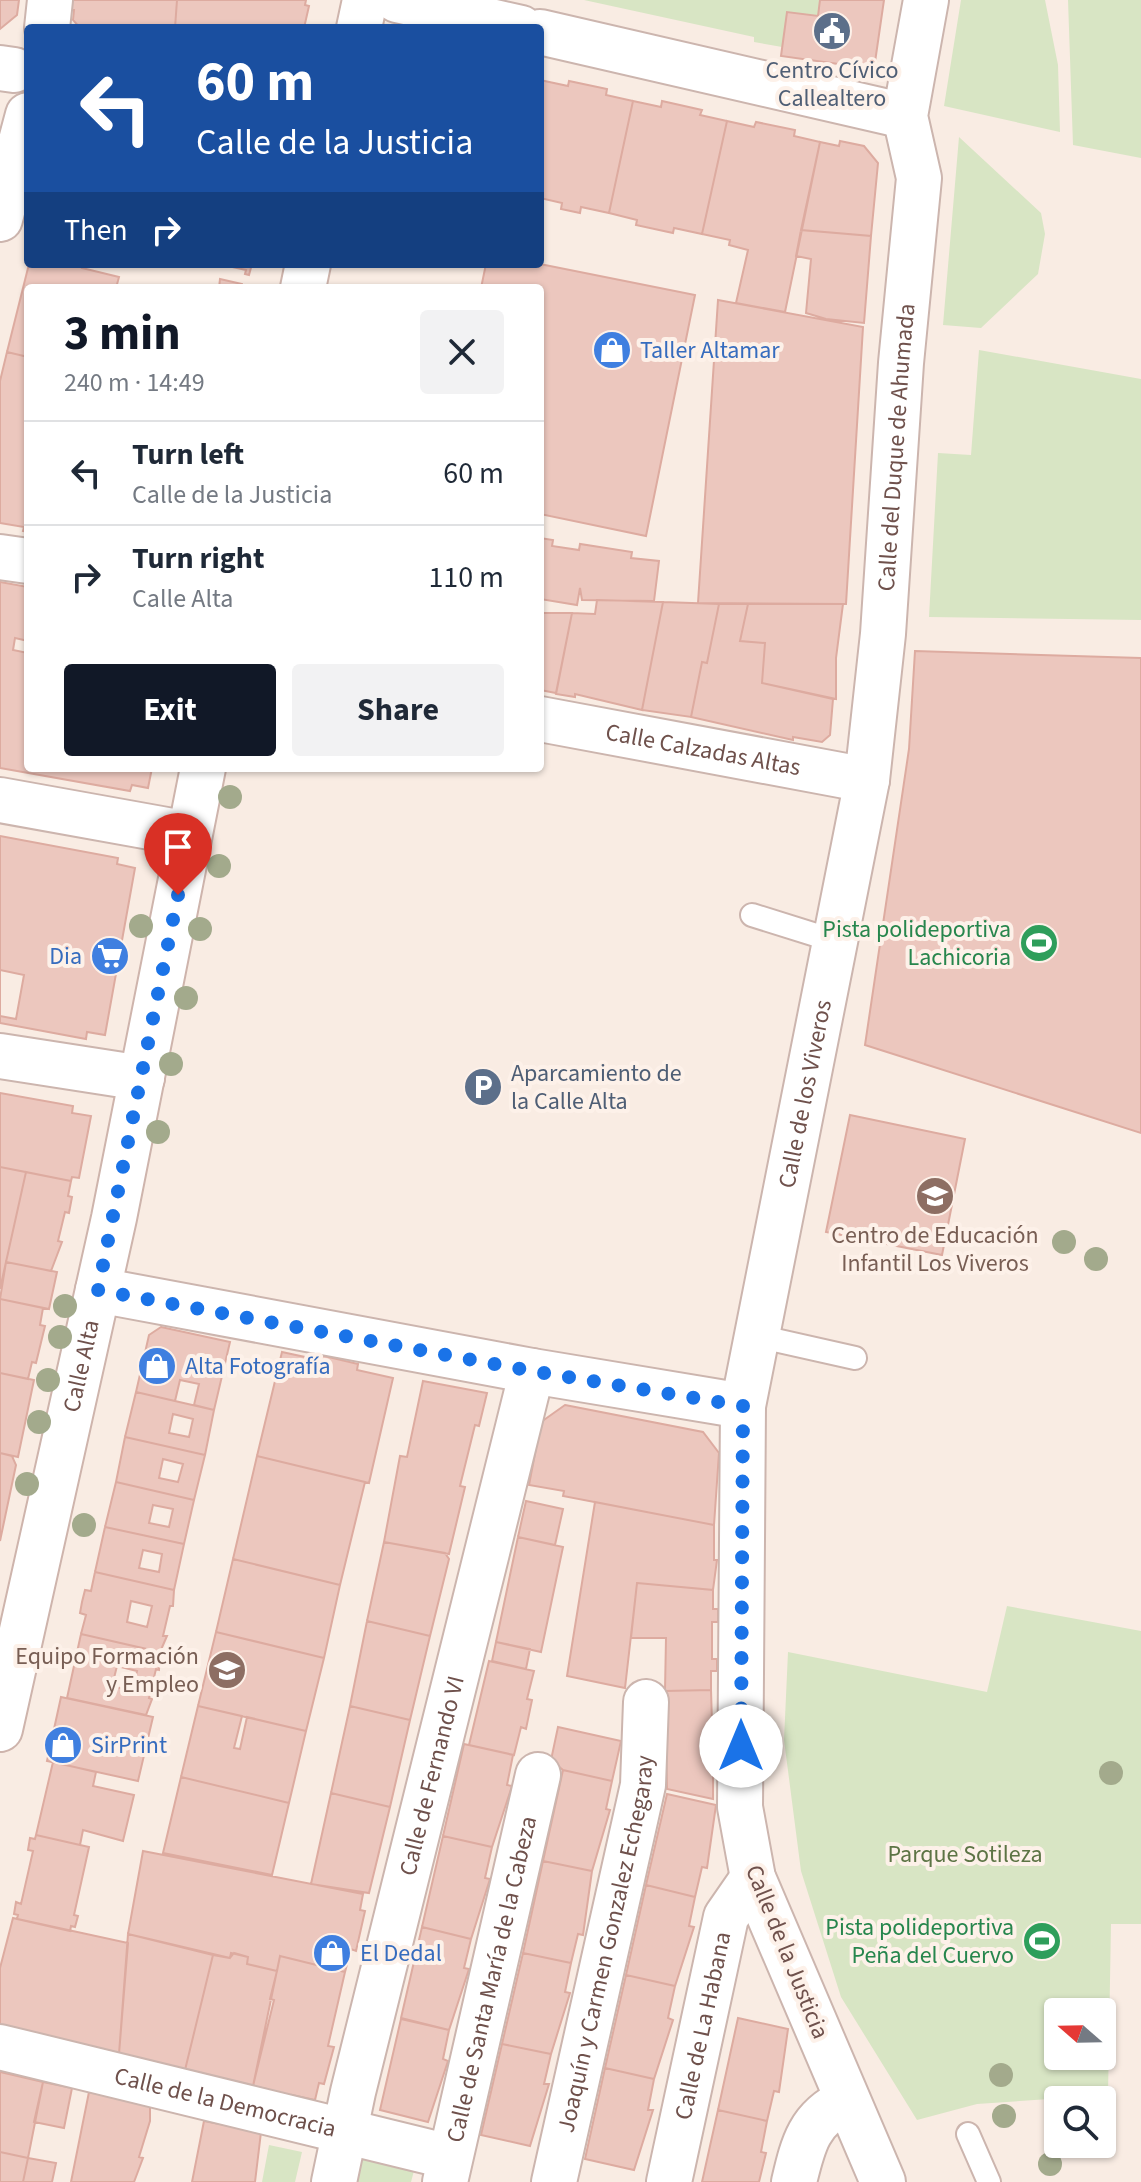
<!DOCTYPE html>
<html lang="en">
<head>
<meta charset="utf-8">
<style>
  :root { --surface:#fff; --page:#f2f2f3; --text:#1f2937; --muted:#747a83; --line:#e0e1e3; --accent:#111827 }
  body { margin:0; font-family:"Source Sans 3",sans-serif; background:var(--page); color:var(--text); height:100vh; display:flex; flex-direction:column; font-size:30px; white-space:nowrap }
  * { box-sizing:border-box; margin:0 }
  p { font-size:26px; color:var(--muted) }
  .icon { flex:none; width:44px; height:44px; fill:none; stroke:currentColor; stroke-width:2; stroke-linecap:round; stroke-linejoin:round }
  .map { position:relative; flex:1; overflow:hidden }
  .panel { position:absolute; left:24px; top:284px; width:520px; height:488px; display:flex; flex-direction:column; background:var(--surface); border-radius:8px; box-shadow:0 2px 6px #0004 }
  .panel>* { flex:none }
  .hud { position:absolute; left:24px; top:24px; width:520px; height:244px; border-radius:8px; box-shadow:0 2px 6px #0004; background:#1a4fa0; color:#fff; overflow:hidden }
  .needle { width:52px; rotate:290deg }
  .tools { position:absolute; left:1044px; top:1998px; display:grid; gap:16px }
  .tools a { display:grid; place-items:center; width:72px; height:72px; border-radius:8px; background:var(--surface); box-shadow:0 2px 6px #0004; font-size:40px }
  .pin { position:absolute; display:grid; place-items:center; width:68px; height:68px; color:#fff; margin:-82px -34px; border-radius:50% 50% 50% 0; rotate:-45deg; box-shadow:0 0 8px #0007 }
  .pin .icon { rotate:45deg }
  .me { position:absolute; width:88px; margin:-44px; rotate:0deg; stroke-linejoin:round; filter:drop-shadow(0 0 6px #0008) }
  .turn { display:flex; align-items:center; gap:28px; height:168px; padding:0 40px; font-size:36px }
  .turn .icon { width:104px; height:104px; stroke-width:2.5 }
  .turn b { display:block; font-size:56px; line-height:68px }
  .then { display:flex; align-items:center; height:76px; padding:0 40px; background:#0003; gap:16px; font-size:30px }
  .round { display:grid; place-items:center; flex:none; width:84px; height:84px; border-radius:8px; background:var(--page) }
  .headline { display:flex; align-items:center; justify-content:space-between; height:136px; padding:0 40px }
  h1 { font-size:48px; font-weight:700; line-height:60px; color:var(--accent) }
  .action { display:flex; gap:16px; margin-top:auto; padding:16px 40px }
  .action a { flex:1; height:92px; border-radius:8px; background:var(--accent); color:#fff; font-size:32px; font-weight:700; line-height:92px; text-align:center }
  .action a+a { background:var(--page); color:var(--text) }
  ul { padding:0; list-style:none }
  li { display:flex; align-items:center; gap:24px; height:104px; padding:0 40px; border-top:2px solid var(--line) }
  li div { flex:1 }
  li b { display:block; font-size:30px }
  li em { font-style:normal }
  .map>svg:first-child { display:block }
  .green { fill:#d8e5c4; fill-rule:evenodd }
  .building { fill:#ecc7be; stroke:#ddaba0; stroke-width:2; fill-rule:evenodd }
  .lines { fill:none; stroke-linecap:round; stroke-linejoin:round }
  .lane-casing { stroke:#ccb5ae; stroke-width:26 }
  .street-casing { stroke:#ccb5ae; stroke-width:48 }
  .secondary-casing { stroke:#ceb4ac; stroke-width:48 }
  .lane { stroke:#fff; stroke-width:22 }
  .street { stroke:#fff; stroke-width:44 }
  .secondary { stroke:#fff; stroke-width:44 }
  .tree { fill:#a3aa8c }
  .route { stroke:#1a73e8; stroke-width:14; stroke-dasharray:0 25.2 }
  .labels { text-anchor:middle; dominant-baseline:central; stroke-width:8; stroke-linejoin:round; paint-order:stroke }
  .service-label { font-size:24px; fill:#4e5e75; stroke:#fdf1e9 }
  .shop-label { font-size:24px; fill:#366cbe; stroke:#fdf1e9; text-anchor:start }
  .street-label { font-size:24px; fill:#6f514c; stroke:#fdf1e9 }
  .leisure-label { font-size:24px; fill:#27864d; stroke:#fdf1e9; text-anchor:end }
  .education-label { font-size:24px; fill:#785e54; stroke:#fdf1e9 }
  .park-label { font-size:24px; fill:#5d7445; stroke:#fdf1e9 }
</style>
</head>
<body>
<div class="map">
<svg width="1141" height="2182" viewBox="0 0 1141 2182">
  <rect width="100%" height="100%" fill="#f9ece3"/>
  <path class="green" d="M584,0H820L818,16L787,12L782,47L754,42V37Z
    M961,0H1045L1058,65L1060,132L944,106Z
    M1068,0H1141V158L1073,145Z
    M959,137L1041,213L1045,234L1038,274L981,328L943,325Z
    M979,350L1141,379V620L929,617L938,453L971,455Z
    M1007,1606L1141,1631V1924H1111L1108,2095L977,2104L917,2120L841,1997L801,1871L784,1740L788,1652L987,1692ZM1102,2012V2056H1058V2012Z
    M269,2145L302,2152L295,2182H262Z
    M362,2152L415,2167L411,2182H355Z"/>
  <path class="building" d="M0,0H19L17,15L0,29Z
    M70,0H177L175,28H80L73,20L74,10H69Z
    M177,0H306L305,5L309,6L304,28H175Z
    M820,0H884L874,69L781,56L787,12L818,16Z
    M540,80L568,86L569,81L607,89L606,95L633,101L609,213L581,207L580,213L561,209L562,203L540,198Z
    M633,101L661,107L662,101L702,110L700,115L727,121L702,234L674,228L673,233L636,225L637,220L609,213Z
    M727,121L754,127L756,122L795,130L794,136L820,142L785,312L736,303L748,250L729,245L730,240L702,234Z
    M840,141L864,146L878,163L871,236L801,230L820,142L839,146Z
    M801,230L871,236L864,323L826,319L806,313L811,259L796,256Z
    M29,264H83L82,268L119,277L116,288H28V357L7,352Z
    M219,264H252L249,275L245,274L246,270Z
    M486,264H540L695,295L646,536L540,514V288H481Z
    M220,279L242,284V288H219Z
    M718,300L863,327L846,604L698,603Z
    M7,352L28,357V532L23,531L24,527L0,523V381Z
    M540,538L553,540L552,546L579,550L580,544L632,552L631,558L659,561L654,601L582,600L580,588L577,605L540,599Z
    M0,582L28,587V641L15,638L13,650L28,653V768H152L148,788L132,785L130,791L0,768Z
    M597,600L663,602L642,710L575,694V697L556,694L572,613L595,614Z
    M663,602L719,604L707,663L702,662L691,717L642,710Z
    M719,604H748L740,641L765,643L762,683L833,699L830,735L822,742L793,737V740L691,717L702,662L707,663Z
    M748,604H843L836,658V699L762,683L765,643L740,641Z
    M540,613H572L556,693L540,690Z
    M915,651L1141,658V1133L865,1045L909,749Z
    M0,836L118,858L117,864L135,868L105,1035L87,1032L86,1039L0,1023Z
    M0,970L24,975L16,1019L0,1016Z
    M0,1093L73,1106L72,1113L91,1116L79,1178L72,1177L71,1181L0,1167Z
    M850,1115L965,1139L942,1255L826,1232Z
    M0,1167L26,1172L0,1289Z
    M26,1172L71,1181L68,1196L72,1197L69,1213L65,1212L58,1241L62,1242L51,1271L6,1262Z
    M6,1262L57,1272L49,1309L0,1299Z
    M0,1299L43,1308L40,1325L45,1326L36,1363L32,1362L28,1379L0,1373Z
    M161,1327L230,1342L214,1410L194,1405L199,1384L180,1380L175,1401L136,1392L149,1335Z
    M282,1352L319,1360L320,1355L358,1364L357,1370L393,1378L369,1483L257,1456Z
    M0,1373L34,1380L18,1457L0,1453Z
    M423,1381L487,1393L479,1426L475,1425L460,1486L465,1487L449,1554L384,1542L400,1456L407,1457Z
    M136,1392L214,1410L205,1455L125,1437ZM173,1414L193,1419L189,1437L169,1433Z
    M565,1405L703,1432L719,1453L714,1525L563,1496L564,1491L529,1485L541,1422Z
    M125,1437L205,1455L194,1500L116,1482ZM163,1459L183,1464L178,1482L159,1478Z
    M0,1453L12,1456L16,1465L0,1541Z
    M257,1456L365,1482L340,1585L233,1559Z
    M116,1482L194,1500L184,1544L105,1527ZM153,1505L173,1509L169,1527L149,1523Z
    M526,1501L563,1509L555,1545L518,1537Z
    M595,1502L714,1525V1560H717L713,1590L637,1583L625,1688L567,1676Z
    M105,1527L184,1544L174,1590L95,1572ZM143,1550L162,1554L159,1572L139,1568Z
    M518,1537L563,1547L541,1652L496,1642Z
    M384,1542L445,1553L449,1559L430,1636L367,1621Z
    M233,1559L340,1585L324,1658L216,1632Z
    M95,1572L174,1590L173,1606H170L163,1636H167L160,1652L81,1634L86,1615L80,1613L82,1602L85,1590L91,1591ZM131,1601L152,1606L147,1627L127,1622Z
    M637,1583L713,1590V1609H718V1622H712V1659H717V1671H711V1690L665,1691L666,1638H631Z
    M367,1621L430,1636L410,1720L350,1706Z
    M216,1632L324,1658L306,1731L198,1706Z
    M81,1634L160,1652L159,1670L156,1669L149,1698L152,1699L146,1715L67,1698ZM117,1666L137,1671L132,1691L112,1686Z
    M496,1642L530,1649L526,1669L492,1661Z
    M489,1661L534,1671L527,1699L532,1700L526,1729L521,1727L514,1755L469,1745Z
    M711,1690L712,1723H718V1765H713V1799L667,1789L665,1691Z
    M61,1697L153,1717L138,1781L47,1761Z
    M198,1706L242,1716L234,1748L240,1749L247,1717L306,1731L289,1803L181,1777Z
    M350,1706L410,1720L390,1807L331,1793Z
    M558,1727L621,1741L612,1781L563,1770L551,1760Z
    M464,1744L513,1755L507,1785L512,1786L492,1847L443,1836Z
    M53,1762L96,1772L93,1786L134,1795L123,1841L83,1830L80,1845L36,1835Z
    M563,1770L612,1781L606,1809L610,1810L592,1871L543,1861Z
    M181,1777L289,1803L272,1875L163,1853Z
    M331,1793L390,1807L369,1893L311,1884Z
    M667,1794L716,1805L707,1868L702,1867L695,1897L646,1885Z
    M36,1835L89,1847L74,1915L78,1916L75,1927L71,1926L70,1931L17,1919L18,1915L14,1914L16,1902L21,1904L33,1851L28,1850L30,1838L35,1839Z
    M443,1836L492,1847L485,1878L490,1879L471,1939L422,1927Z
    M143,1851L363,1894L360,1910L365,1911L356,1951L351,1949L345,1972L280,1956L277,1971L247,1964L248,1957L234,1953L230,1958L128,1934Z
    M543,1861L592,1871L583,1935L578,1934L571,1963L523,1953Z
    M646,1885L695,1897L689,1926L694,1927L675,1986L626,1975Z
    M13,1918L128,1943L119,2054L0,2029V1968Z
    M422,1927L471,1939L464,1968L469,1969L449,2030L401,2018Z
    M128,1934L213,1955L185,2070L119,2054Z
    M231,1953L248,1957L247,1964L277,1971L270,1999L274,2000L253,2086L238,2082L236,2088L185,2070L213,1955L230,1958Z
    M523,1953L571,1963L565,1992L570,1993L551,2054L502,2044Z
    M280,1956L345,1972L328,2046L334,2047L324,2084L319,2083L315,2100L292,2095L291,2101L266,2095L267,2089L253,2086Z
    M626,1975L675,1986L668,2018L673,2020L654,2079L605,2068Z
    M738,2018L788,2029L779,2092L774,2091L767,2121L718,2110Z
    M401,2019L449,2030L443,2059L448,2061L428,2122L380,2110Z
    M502,2044L551,2054L544,2084H549L530,2146L481,2135Z
    M605,2068L654,2079L648,2110H653L634,2170L585,2159Z
    M0,2072L43,2082L28,2158L0,2152Z
    M43,2082L72,2088L64,2128L34,2122Z
    M89,2092L150,2104V2121L139,2157L143,2158L134,2182H71Z
    M718,2110L767,2121L761,2152L766,2153L759,2182H702Z
    M204,2121L261,2132L255,2182H192Z
    M0,2152L28,2158L23,2182H0Z
    M28,2158L56,2163L52,2182H23Z"/>
  <g class="lines">
    <g class="lane-casing">
      <path id="lane" d="M752,915L835,941
        M757,1336L855,1358
        M968,2134L989,2182"/>
    </g>
    <g class="street-casing">
      <g id="street">
        <path d="M397,0L521,28"/>
        <path d="M47,28L50,0"/>
        <path d="M540,32L905,116"/>
        <path d="M0,68L14,70"/>
        <path d="M0,219L28,115"/>
        <path d="M0,557L28,561"/>
        <path id="s1" d="M540,719L867,780"/>
        <path d="M0,800L189,834"/>
        <path d="M0,1056L142,1078"/>
        <path d="M98,1290L532,1371L743,1406"/>
        <path id="s2" d="M0,2047L450,2157"/>
        <path id="s3" d="M334,2182L353,2092L532,1371"/>
        <path id="s4" d="M445,2182L538,1775"/>
        <path id="s5" d="M554,2182L643,1785L646,1702"/>
        <path id="s6" d="M669,2182L726,1917L753,1878"/>
        <path d="M794,2182C803,2144 809,2118 846,2101"/>
        <path id="s7" d="M883,2182L753,1878L740,1807L743,1406L867,780L883,634L901,363L919,178L905,116L926,0"/>
      </g>
    </g>
    <g class="secondary-casing">
      <g id="secondary">
        <path d="M359,28L365,0"/>
        <path d="M303,288L308,264"/>
        <path id="s8" d="M0,1729L114,1218L203,768"/>
      </g>
    </g>
    <use href="#lane" class="lane"/>
    <use href="#street" class="street"/>
    <use href="#secondary" class="secondary"/>
  </g>
  <g class="tree">
    <circle cx="230" cy="797" r="12"/>
    <circle cx="219" cy="866" r="12"/>
    <circle cx="141" cy="926" r="12"/>
    <circle cx="200" cy="929" r="12"/>
    <circle cx="186" cy="998" r="12"/>
    <circle cx="171" cy="1064" r="12"/>
    <circle cx="158" cy="1132" r="12"/>
    <circle cx="1064" cy="1242" r="12"/>
    <circle cx="1096" cy="1259" r="12"/>
    <circle cx="65" cy="1306" r="12"/>
    <circle cx="60" cy="1337" r="12"/>
    <circle cx="48" cy="1380" r="12"/>
    <circle cx="39" cy="1422" r="12"/>
    <circle cx="27" cy="1484" r="12"/>
    <circle cx="84" cy="1525" r="12"/>
    <circle cx="1111" cy="1773" r="12"/>
    <circle cx="1001" cy="2075" r="12"/>
    <circle cx="1004" cy="2116" r="12"/>
    <circle cx="1050" cy="2164" r="12"/>
  </g>
  <g class="lines">
    <path class="route" d="M178,895L98,1290L532,1371L743,1406L741,1746"/>
  </g>
  <defs>
    <g id="civic-disc" transform="scale(2)"><circle r="9.5" fill="#5c6f8a" stroke="#fdf1e9"/><path d="M-.6-6.5H3V-4.5H.6V-3L4-1V1h2V6H-6V1h2V-1L-.6-3ZM-1.2 2.5V6h2.4V2.5Z" fill="#fff"/></g>
    <g id="shop-disc" transform="scale(2)"><circle r="9.5" fill="#3f7fe0" stroke="#fdf1e9"/><path d="M-5-2.5h2.3a2.7 3.5 0 0 1 5.4 0H5L5.5 6h-11ZM-1.5-2.5h3a1.5 2.3 0 0 0-3 0Z" fill="#fff"/></g>
    <g id="stadium-disc" transform="scale(2)"><circle r="9.5" fill="#2e9e5b" stroke="#fdf1e9"/><path d="M0-5a6.5 5 0 1 0 0 10a6.5 5 0 1 0 0-10ZM-3.5-1.8h7v3.6h-7Z" fill="#fff"/></g>
    <g id="supermarket-disc" transform="scale(2)"><circle r="9.5" fill="#3f7fe0" stroke="#fdf1e9"/><path d="M-6-5.5h2.5l.6 2H6L4.5 2H-2.5L-4.4-4H-6ZM-1.5 3.2a1.3 1.3 0 1 0 .1 0ZM3 3.2a1.3 1.3 0 1 0 .1 0Z" fill="#fff"/></g>
    <g id="parking-disc" transform="scale(2)"><circle r="9.5" fill="#5c6f8a" stroke="#fdf1e9"/><path d="M-3.5-5.5H1a3.5 3.5 0 0 1 0 7H-1V5.5H-3.5ZM-1-3.4V-.6H.8a1.4 1.4 0 0 0 0-2.8Z" fill="#fff"/></g>
    <g id="school-disc" transform="scale(2)"><circle r="9.5" fill="#8d6e63" stroke="#fdf1e9"/><path d="M0-5L7-2L0 1L-7-2ZM-4 1L0 2.5L4 1V4Q0 6-4 4Z" fill="#fff"/></g>
  </defs>
  <g fill-rule="evenodd">
    <use href="#civic-disc" x="832" y="31"/>
    <use href="#shop-disc" x="612" y="350"/>
    <use href="#stadium-disc" x="1039" y="943"/>
    <use href="#supermarket-disc" x="110" y="956"/>
    <use href="#parking-disc" x="483" y="1087"/>
    <use href="#school-disc" x="935" y="1196"/>
    <use href="#shop-disc" x="157" y="1366"/>
    <use href="#school-disc" x="227" y="1670"/>
    <use href="#shop-disc" x="63" y="1745"/>
    <use href="#stadium-disc" x="1042" y="1941"/>
    <use href="#shop-disc" x="332" y="1953"/>
  </g>
  <g class="labels">
    <g class="service-label">
      <text x="832" y="70">Centro Cívico<tspan x="832" dy="28">Callealtero</tspan></text>
      <text x="511" y="1073" text-anchor="start">Aparcamiento de<tspan x="511" dy="28">la Calle Alta</tspan></text>
    </g>
    <g class="shop-label">
      <text x="640" y="350">Taller Altamar</text>
      <text x="82" y="956" text-anchor="end">Dia</text>
      <text x="185" y="1366">Alta Fotografía</text>
      <text x="91" y="1745">SirPrint</text>
      <text x="360" y="1953">El Dedal</text>
    </g>
    <g class="street-label">
      <text stroke="none"><textPath href="#s7" startOffset="1776">Calle del Duque de Ahumada</textPath></text>
      <text stroke="none"><textPath href="#s1" startOffset="166">Calle Calzadas Altas</textPath></text>
      <text stroke="none"><textPath href="#s7" startOffset="1122">Calle de los Viveros</textPath></text>
      <text stroke="none"><textPath href="#s8" startOffset="372">Calle Alta</textPath></text>
      <text stroke="none"><textPath href="#s3" startOffset="418">Calle de Fernando VI</textPath></text>
      <text stroke="none"><textPath href="#s5" startOffset="244">Joaquín y Carmen Gonzalez Echegaray</textPath></text>
      <text transform="translate(787 1952) rotate(68)">Calle de la Justicia</text>
      <text stroke="none"><textPath href="#s4" startOffset="208">Calle de Santa María de la Cabeza</textPath></text>
      <text stroke="none"><textPath href="#s6" startOffset="160">Calle de La Habana</textPath></text>
      <text stroke="none"><textPath href="#s2" startOffset="232">Calle de la Democracia</textPath></text>
    </g>
    <g class="leisure-label">
      <text x="1011" y="929">Pista polideportiva<tspan x="1011" dy="28">Lachicoria</tspan></text>
      <text x="1014" y="1927">Pista polideportiva<tspan x="1014" dy="28">Peña del Cuervo</tspan></text>
    </g>
    <g class="education-label">
      <text x="935" y="1235">Centro de Educación<tspan x="935" dy="28">Infantil Los Viveros</tspan></text>
      <text x="199" y="1656" text-anchor="end">Equipo Formación<tspan x="199" dy="28">y Empleo</tspan></text>
    </g>
    <g class="park-label">
      <text x="965" y="1854">Parque Sotileza</text>
    </g>
  </g>
</svg>
<div class="tools">
<a><svg class="needle" viewBox="-14 -14 28 28"><path d="M0-13l5 13h-10z" fill="#e53935"/><path d="M0 13l5-13h-10z" fill="#747a83"/></svg></a>
<a><svg class="icon" aria-label="search" viewBox="0 0 24 24"><circle cx="10" cy="10" r="6"/><path d="M15 15l6 6"/></svg></a>
</div>
<div class="pin" style="left:178px;top:895px;background:#d93025"><svg class="icon" aria-label="arrive" viewBox="0 0 24 24"><path d="M6 21V4h12l-3 4 3 4H6"/></svg></div>
<svg class="me" style="left:741px;top:1746px" viewBox="-20 -20 40 40"><circle r="19" fill="#fff"/><path d="M0-13L10 11 0 6-10 11z" fill="#1a73e8"/></svg>
<div class="hud">
<div class="turn"><svg class="icon" aria-label="left" viewBox="0 0 24 24"><path d="M17 20v-9H6M10 6l-5 5 5 5"/></svg><div><b>60 m</b>Calle de la Justicia</div></div>
<div class="then">Then<svg class="icon" aria-label="right" viewBox="0 0 24 24"><path d="M7 20v-9h11M14 6l5 5-5 5"/></svg></div>
</div>
<section class="panel">
<div class="headline"><div><h1>3 min</h1><p>240 m · 14:49</p></div><a class="round"><svg class="icon" aria-label="close" viewBox="0 0 24 24"><path d="M6 6l12 12M18 6L6 18"/></svg></a></div>
<ul>
<li><svg class="icon" aria-label="left" viewBox="0 0 24 24"><path d="M17 20v-9H6M10 6l-5 5 5 5"/></svg><div><b>Turn left</b><p>Calle de la Justicia</p></div><em>60 m</em></li>
<li><svg class="icon" aria-label="right" viewBox="0 0 24 24"><path d="M7 20v-9h11M14 6l5 5-5 5"/></svg><div><b>Turn right</b><p>Calle Alta</p></div><em>110 m</em></li>
</ul>
<div class="action"><a>Exit</a><a>Share</a></div>
</section>
</div>
</body>
</html>
